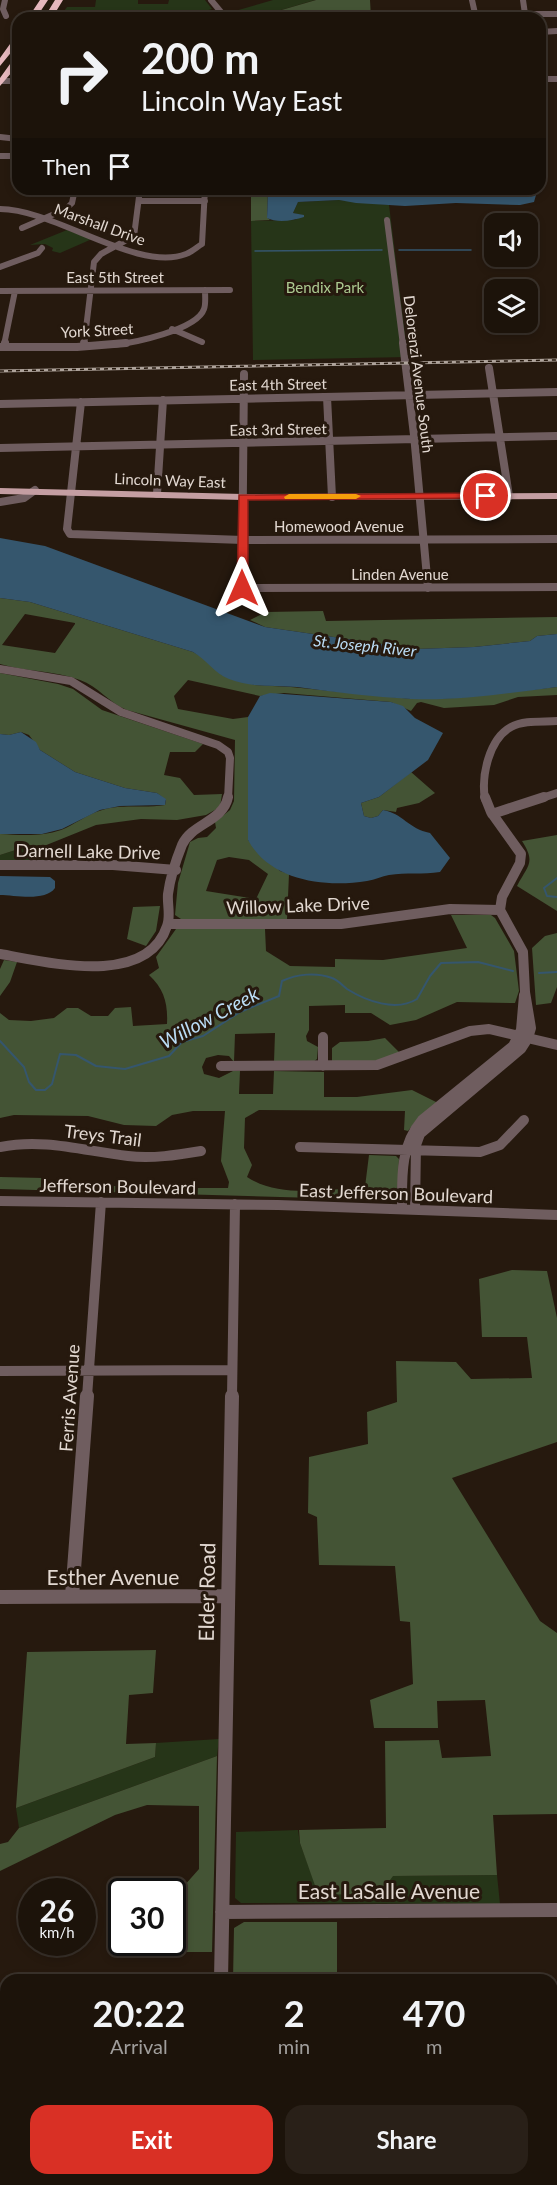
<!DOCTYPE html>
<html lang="en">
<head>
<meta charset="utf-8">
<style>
  :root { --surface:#1c130a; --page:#292018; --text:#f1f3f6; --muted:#a09e9c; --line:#3a322b; --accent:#d93025 }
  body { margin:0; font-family:Lato,sans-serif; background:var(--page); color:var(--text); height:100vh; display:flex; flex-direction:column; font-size:22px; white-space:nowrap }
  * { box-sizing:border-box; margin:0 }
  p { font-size:20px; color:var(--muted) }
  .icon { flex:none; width:33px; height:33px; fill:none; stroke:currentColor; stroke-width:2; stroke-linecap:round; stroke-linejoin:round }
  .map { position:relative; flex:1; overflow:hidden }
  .side { position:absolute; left:0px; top:1974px; width:558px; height:212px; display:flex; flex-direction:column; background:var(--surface); border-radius:18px 18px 0 0; box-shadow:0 3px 9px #0003,0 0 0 2px var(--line) }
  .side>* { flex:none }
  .hud { position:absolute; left:12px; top:12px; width:534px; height:183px; border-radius:18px; box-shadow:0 3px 9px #0003,0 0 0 2px var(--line); background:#1c130a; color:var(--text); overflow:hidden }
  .controls { position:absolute; left:484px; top:213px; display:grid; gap:12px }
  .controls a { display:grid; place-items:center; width:54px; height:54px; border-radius:12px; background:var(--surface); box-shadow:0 3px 9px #0003,0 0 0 2px var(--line); font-size:30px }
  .speed { position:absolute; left:18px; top:1878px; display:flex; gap:12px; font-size:30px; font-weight:700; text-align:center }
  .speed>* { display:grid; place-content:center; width:78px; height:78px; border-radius:50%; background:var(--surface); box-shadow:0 3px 9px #0003,0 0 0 2px var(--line); line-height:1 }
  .speed small { font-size:15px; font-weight:400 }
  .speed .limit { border:3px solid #111; border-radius:9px; background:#fff; color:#111 }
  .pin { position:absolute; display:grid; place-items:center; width:51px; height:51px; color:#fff; margin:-26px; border:3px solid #fff; border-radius:50%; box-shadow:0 2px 6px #0007 }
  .me { position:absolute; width:66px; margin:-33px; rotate:0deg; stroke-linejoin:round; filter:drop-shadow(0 0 4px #0008) }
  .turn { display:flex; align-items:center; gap:21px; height:126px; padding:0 30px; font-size:27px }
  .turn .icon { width:78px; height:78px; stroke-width:2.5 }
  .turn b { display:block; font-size:42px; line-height:51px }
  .then { display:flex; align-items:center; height:57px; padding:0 30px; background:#0003; gap:12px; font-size:22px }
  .eta { display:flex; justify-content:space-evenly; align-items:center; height:102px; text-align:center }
  .eta b { font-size:36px; font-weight:700; line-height:42px }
  .action { display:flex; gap:12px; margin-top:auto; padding:12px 30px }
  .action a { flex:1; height:69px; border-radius:18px; background:var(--accent); color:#fff; font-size:24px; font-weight:700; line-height:69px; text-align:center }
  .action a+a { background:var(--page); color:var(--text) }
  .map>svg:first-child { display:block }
  .green { fill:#263518 }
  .forest { fill:#445435; fill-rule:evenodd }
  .water { fill:#35566d }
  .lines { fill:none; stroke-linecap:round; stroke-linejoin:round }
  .stream-far1 { stroke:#35566d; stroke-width:1.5 }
  .stream { stroke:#35566d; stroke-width:2 }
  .minor-far3 { stroke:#6f5d5f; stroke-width:6 }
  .minor-far2 { stroke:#6f5d5f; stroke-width:8 }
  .minor-far1 { stroke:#6f5d5f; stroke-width:10 }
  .minor { stroke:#6f5d5f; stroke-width:14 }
  .major { fill:#c49ea2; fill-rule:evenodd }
  .highway { fill:#e6b7bd; fill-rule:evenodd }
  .rail-casing { stroke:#afa49c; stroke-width:3 }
  .rail { stroke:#26190e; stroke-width:1.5; stroke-dasharray:4; stroke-linecap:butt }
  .route { fill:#d93025; stroke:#8d1f18; stroke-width:1.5 }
  .slow { fill:#f59e0b }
  .labels { text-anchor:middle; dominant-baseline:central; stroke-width:6; stroke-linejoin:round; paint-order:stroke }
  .far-street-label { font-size:15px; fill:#e2d8d1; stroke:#26190e }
  .far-park-label { font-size:15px; fill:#acca91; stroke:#26190e }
  .far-water-label { font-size:16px; font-style:italic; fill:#badcf5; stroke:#26190e }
  .street-label { font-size:18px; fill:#e2d8d1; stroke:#26190e }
  .water-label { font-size:20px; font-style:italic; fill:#badcf5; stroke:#26190e }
  .near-street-label { font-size:21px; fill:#e2d8d1; stroke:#26190e }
</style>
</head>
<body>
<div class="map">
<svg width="557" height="2185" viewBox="0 0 557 2185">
  <rect width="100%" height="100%" fill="#26190e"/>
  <path class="green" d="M96,0H138V4H168L169,0H205L212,9L180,18H59L67,7H95Z
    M273,0H315L254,18H232L228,13Z
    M339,200L389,205L408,357L253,360L251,221L295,220L302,215L293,213L298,202Z
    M67,230L92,239L60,253L52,251L53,248L45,244L30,245Z
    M31,845L44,846L46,862H0V855Z
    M219,1739L217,1756L19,1828L16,1808L155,1757L156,1743Z
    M298,1830L300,1843L319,1894L392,1876L497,1875L500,1904L241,1903L235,1898L236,1832Z"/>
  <path class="forest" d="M316,0H370L371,18H254Z
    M251,189H268L267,217L270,220L251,221Z
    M0,598L30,602L193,652L254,685L291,687L412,699L454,698L557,687V695L518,697L494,705L444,708L421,702L417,703L411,711L391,702L284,693L260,696L188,680L174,696L178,709L233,719L248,717V840L280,871L289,874L287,920L181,919L175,915L178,883L190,842L198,838L207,837L216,828L215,822L230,810L234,801L235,740L127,710C109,703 98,686 80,680C54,670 26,672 0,664ZM25,614L75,623V624L55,653L2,645ZM229,857L249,860L268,874L256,899L206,891L217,860Z
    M323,611L326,621L557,617V634L537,636L530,641L474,647L416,649L265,627L250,620L266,612Z
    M0,673L58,684L73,689L102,710L203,744L195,752H170L164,775L180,778L194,795L222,794L220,807L206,815L177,820L141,819L96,825L44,846L31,845L0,855V834C20,835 41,837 61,830C74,825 86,815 99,811C121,803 143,809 165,805L166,800L157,793L125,788L75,772L40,750L29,735L21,732L9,735L0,734Z
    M411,772L435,793L419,803L397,808L396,812L383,810L378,816L371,818L364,816L361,803L379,797Z
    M557,835V911L517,886C528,865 536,863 522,841Z
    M160,906L156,931L146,946L127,939L133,907Z
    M451,915H491L495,918L514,951L519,991L515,1003L457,1002L416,1020L390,1025L371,1013H345V1005L309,1006V1030L306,1036L307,1041L318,1047L317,1059L313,1062H274L275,1033L235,1034L234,1062L229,1056L218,1055L206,1058L202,1067L204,1074L219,1078L233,1071H240L239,1094H273L274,1071L324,1072V1097H357L412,1090L438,1103L419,1117L408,1131L404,1130L405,1111L259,1110L245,1118L244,1148L252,1165L247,1177C280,1199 327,1189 365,1187L369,1155L396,1156L399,1159C398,1173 402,1194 386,1200L0,1189V1177L43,1178L54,1182L144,1188H228L229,1182L221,1161L225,1111H193L172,1115L156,1126L124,1125L88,1116L14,1115L0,1118V1013L9,1020L31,1021L54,1018L67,1008H78L91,1016H108L115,1008L131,1007L133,1026L167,1024C168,1003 164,989 149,975L159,968L156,957L176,929H265L266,951L290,966L335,967V959L383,960L467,948Z
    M557,933V987L551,1003L536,1005L532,948L545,936Z
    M4,960L17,962L10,982L0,996V969Z
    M385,1038L400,1053L375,1061H332V1048L340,1042L368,1041Z
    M512,1270L547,1271L557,1318V1442L452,1478L540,1621L557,1633V1814L493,1815L497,1875L393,1876L379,1895L318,1894L300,1843L299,1830L386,1828L385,1741L439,1740L442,1758L491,1756L485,1700L437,1701L438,1728H374L370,1700L413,1684L410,1622L400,1621L395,1566L319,1565L317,1517L308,1513L309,1457L368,1444L367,1412L397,1402L396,1361L456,1362L471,1379L532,1378L527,1337H482L479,1279Z
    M156,1650L153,1693L129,1695L126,1744L156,1743L155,1757L16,1808L27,1652Z
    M217,1756L212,1952H177L176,1895L199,1869V1806L147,1805L115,1815L0,1871V1844L8,1842L19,1828Z
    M244,1922H337V1980H233L234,1928Z"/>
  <path class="water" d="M268,189H526L536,195L534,202L520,205L456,203L405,206L356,203L339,200L298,202L293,213L304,215V217C293,221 276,223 267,218Z
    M0,538L45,546L265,627L416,649L474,647L530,641L537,636L557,634V687C509,693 459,701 411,699C373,697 335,692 297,687C274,685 251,688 229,679C214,673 207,660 193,652L30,602L0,598Z
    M270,693L391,702L403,706L415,718L443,733L428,760L379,797L361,803L364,816L371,818L378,816L383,810C402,813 409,829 430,833L450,858L440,872C423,875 406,872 389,875C382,876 375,880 367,881C325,888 270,881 248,840V717L260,696Z
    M21,732L36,742L40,750L75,772L125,788L157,793L166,799L165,805L120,806L100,810L62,829L42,834H0V734L9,735Z
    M0,876L50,877L55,881V888C45,902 15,895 0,895Z"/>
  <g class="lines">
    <path class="stream-far1" d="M399,250H471
      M255,251L382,250"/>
    <path class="stream" d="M557,878L544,888L547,896L557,897
      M539,973L557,972
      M0,1041L24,1067L29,1082L36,1090H45L52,1084L60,1054L76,1055L96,1066L125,1069L169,1056L182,1042L203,1036L240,1012L279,996L282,981C297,974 316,972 332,978C338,980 342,985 347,989C366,1001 396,1012 417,999L430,976L441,963L478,962L513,971"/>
    <path class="minor-far3" d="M5,0L3,9L6,16
      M211,0L226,18
      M472,0L476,18
      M523,0L525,14
      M405,14H557
      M540,32L557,31
      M540,79H557
      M0,81H18
      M0,137L18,139
      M0,156H18
      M139,201H205
      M0,209C55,209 137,273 186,254C192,252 197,247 202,244L205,189
      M387,220L403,345
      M22,228L66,209L72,203L75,189
      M0,267L38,253L42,248
      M0,291L230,290
      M172,329L202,342
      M4,345L15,291
      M84,345L94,262L101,254L134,236L140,189
      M113,345C133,343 197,330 204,309C206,304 205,296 205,290"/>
    <path class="minor-far2" d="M403,343L414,435L428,588
      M84,346V343
      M0,347H77L126,343
      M4,347L5,343
      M489,368L509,496
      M244,374L242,588L557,587
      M327,397L332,497
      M81,402L67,529L70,534L243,540L557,539
      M0,404L557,392
      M0,448L557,436
      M157,494L163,400
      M0,502L24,498L35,490
      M0,669L71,681L121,712L218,745L228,752L230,758L228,799
      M485,799C481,776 489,739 511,727C524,720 542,722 557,721
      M539,799L557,793"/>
    <path class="minor-far1" d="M492,814L544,797
      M0,865H113L176,870
      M168,924H341L450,909L500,910
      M0,954C47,962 147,988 167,926C171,916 167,904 168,894C170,878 176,860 182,845C192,823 223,822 228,797
      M323,1037V1066
      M221,1066L377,1065L470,1031L489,1029L557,1045
      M0,1147C44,1138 84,1151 128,1156C152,1159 177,1155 201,1151
      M300,1147L480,1152L500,1145L524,1120
      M0,1201L278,1205L557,1215
      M402,1209C402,1177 400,1146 422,1120L513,1046L521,1030L524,995
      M415,1210L416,1145L420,1134L521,1049L528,1038L531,1028L525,992L523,952L500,910L502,897L520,863L521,854L491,812L485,797
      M0,1371L232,1370
      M87,1397L101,1202
      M232,1397L235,1204"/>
    <path class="minor" d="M72,1596L87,1396
      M0,1597L226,1596
      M222,1912L557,1910
      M221,1980L232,1396
      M219,2180V2185"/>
    <path class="major" d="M0,488L243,494L557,493V499L243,500L0,494Z"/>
    <path class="highway" d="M40,0H48L36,18H28Z
      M55,0H63L52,18H44Z
      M15,37H18V44L0,66V58Z
      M15,57H18V65L0,86V78Z"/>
    <g class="rail-casing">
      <path id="rail" d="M0,371L557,360"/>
    </g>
    <use href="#rail" class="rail"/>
  </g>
  <path class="route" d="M486,493L490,494V498L248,500V588L242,591L237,588L239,495Z"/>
  <path class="slow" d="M289,494H356L361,496L356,499H285L284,497Z"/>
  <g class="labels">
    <g class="far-street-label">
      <text transform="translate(100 224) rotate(20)">Marshall Drive</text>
      <text x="115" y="277">East 5th Street</text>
      <text transform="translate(97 330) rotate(-3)">York Street</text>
      <text transform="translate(419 374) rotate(83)">Delorenzi Avenue South</text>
      <text transform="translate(278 384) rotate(-1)">East 4th Street</text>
      <text transform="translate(278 429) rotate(-1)">East 3rd Street</text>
      <text transform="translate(170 480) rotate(2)">Lincoln Way East</text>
      <text x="339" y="526">Homewood Avenue</text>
      <text x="400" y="574">Linden Avenue</text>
    </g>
    <g class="far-park-label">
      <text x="325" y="287">Bendix Park</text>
    </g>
    <g class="far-water-label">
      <text transform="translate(365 645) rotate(6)">St. Joseph River</text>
    </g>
    <g class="street-label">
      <text transform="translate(88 851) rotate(1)">Darnell Lake Drive</text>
      <text transform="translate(298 905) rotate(-2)">Willow Lake Drive</text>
      <text transform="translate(103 1135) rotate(7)">Treys Trail</text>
      <text transform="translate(118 1186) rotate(1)">Jefferson Boulevard</text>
      <text transform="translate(396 1193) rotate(2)">East Jefferson Boulevard</text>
      <text transform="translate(69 1398) rotate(-86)">Ferris Avenue</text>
    </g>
    <g class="water-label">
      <text transform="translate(209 1017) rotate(-28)">Willow Creek</text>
    </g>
    <g class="near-street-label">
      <text x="113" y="1576">Esther Avenue</text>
      <text transform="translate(206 1592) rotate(-89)">Elder Road</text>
      <text x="389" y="1890">East LaSalle Avenue</text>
    </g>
  </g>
</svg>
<div class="controls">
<a><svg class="icon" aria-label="sound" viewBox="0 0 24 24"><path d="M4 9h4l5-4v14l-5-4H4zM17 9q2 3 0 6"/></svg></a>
<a><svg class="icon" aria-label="layers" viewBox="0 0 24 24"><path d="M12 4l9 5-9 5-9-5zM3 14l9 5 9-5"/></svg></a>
</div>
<div class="speed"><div>26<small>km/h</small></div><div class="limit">30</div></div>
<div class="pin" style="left:486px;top:496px;background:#d93025"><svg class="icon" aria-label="arrive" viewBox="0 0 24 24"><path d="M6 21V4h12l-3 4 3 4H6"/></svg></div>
<svg class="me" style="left:242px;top:588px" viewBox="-20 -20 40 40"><path d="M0-17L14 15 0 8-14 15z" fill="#d93025" stroke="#fff" stroke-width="4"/></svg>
<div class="hud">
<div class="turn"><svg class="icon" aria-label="right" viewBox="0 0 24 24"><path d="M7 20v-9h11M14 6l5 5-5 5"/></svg><div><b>200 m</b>Lincoln Way East</div></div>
<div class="then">Then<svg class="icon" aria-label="arrive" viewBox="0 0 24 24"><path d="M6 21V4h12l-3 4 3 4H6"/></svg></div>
</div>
<section class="side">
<div class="eta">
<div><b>20:22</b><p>Arrival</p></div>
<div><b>2</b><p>min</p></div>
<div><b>470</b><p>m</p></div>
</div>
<div class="action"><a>Exit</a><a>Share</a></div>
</section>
</div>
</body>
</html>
